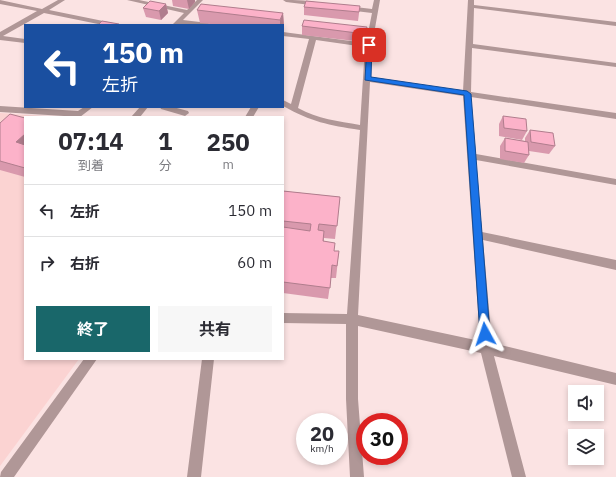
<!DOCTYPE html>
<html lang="ja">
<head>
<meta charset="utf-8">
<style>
  :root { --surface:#fff; --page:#f7f7f7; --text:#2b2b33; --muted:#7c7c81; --line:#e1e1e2; --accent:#19676a }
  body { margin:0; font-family:"IBM Plex Sans","Noto Sans JP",sans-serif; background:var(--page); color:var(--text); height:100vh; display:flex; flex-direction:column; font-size:15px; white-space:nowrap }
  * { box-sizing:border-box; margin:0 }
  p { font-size:13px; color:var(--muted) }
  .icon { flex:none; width:22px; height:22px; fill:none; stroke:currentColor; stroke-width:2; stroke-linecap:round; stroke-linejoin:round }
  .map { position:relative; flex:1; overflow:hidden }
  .side { position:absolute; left:24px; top:116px; width:260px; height:244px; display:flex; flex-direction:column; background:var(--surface); border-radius:0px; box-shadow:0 2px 6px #0003 }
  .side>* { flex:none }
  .guide { position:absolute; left:24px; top:24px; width:260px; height:84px; border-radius:0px; box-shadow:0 2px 6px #0003; background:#1a4fa0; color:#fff; overflow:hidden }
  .buttons { position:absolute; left:568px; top:385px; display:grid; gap:8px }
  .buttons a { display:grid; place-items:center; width:36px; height:36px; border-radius:0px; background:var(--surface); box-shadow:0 2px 6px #0003; font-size:20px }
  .speed { position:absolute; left:296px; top:413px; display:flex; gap:8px; font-size:20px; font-weight:700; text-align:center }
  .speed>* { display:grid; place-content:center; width:52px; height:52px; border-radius:50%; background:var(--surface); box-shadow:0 2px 6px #0003; line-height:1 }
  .speed small { font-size:10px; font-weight:400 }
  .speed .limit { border:6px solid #d22; background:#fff; color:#111 }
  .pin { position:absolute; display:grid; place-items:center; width:34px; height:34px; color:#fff; margin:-17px; border-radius:8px; box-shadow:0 2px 6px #0006 }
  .me { position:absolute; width:44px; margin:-22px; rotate:355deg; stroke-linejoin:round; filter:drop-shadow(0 0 3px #0008) }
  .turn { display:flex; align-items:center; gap:14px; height:84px; padding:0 12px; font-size:18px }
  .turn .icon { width:52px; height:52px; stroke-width:2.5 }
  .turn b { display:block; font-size:28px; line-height:34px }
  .eta { display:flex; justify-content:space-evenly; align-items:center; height:68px; text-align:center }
  .eta b { font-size:24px; font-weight:700; line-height:28px }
  .primary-button { display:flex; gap:8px; margin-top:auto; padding:8px 12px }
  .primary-button a { flex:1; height:46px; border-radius:0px; background:var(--accent); color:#fff; font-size:16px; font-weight:700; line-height:46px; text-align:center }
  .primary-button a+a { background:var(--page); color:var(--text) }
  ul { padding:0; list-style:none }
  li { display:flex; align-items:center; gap:12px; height:52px; padding:0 12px; border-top:1px solid var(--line) }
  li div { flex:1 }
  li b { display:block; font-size:15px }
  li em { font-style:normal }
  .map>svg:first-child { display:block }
  .built { fill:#fbd3d2 }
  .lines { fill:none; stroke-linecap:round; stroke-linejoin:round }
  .street { fill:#b09797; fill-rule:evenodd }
  .wall { fill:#d999ad }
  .shaded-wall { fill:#b07d8d }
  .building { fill:#fcb2c9; stroke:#b07d8d }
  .route { fill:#1a73e8; stroke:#114b97 }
</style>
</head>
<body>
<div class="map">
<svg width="616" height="477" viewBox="0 0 616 477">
  <rect width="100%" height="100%" fill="#fbe3e3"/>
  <path class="built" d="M0,113L57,117H25V359H79L0,466Z"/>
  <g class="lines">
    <path class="street" d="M0,0L42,9L58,0H65L49,10L113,23L116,25H103L44,13L3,36L25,39V43L0,40V32L37,11L0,4Z
      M127,0H139L187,10L197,0H203L183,20L208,23L211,25H172L184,13Z
      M283,0C294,0 313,0 322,4L319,6L286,2Z
      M374,0H380L372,45L371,77L463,91L468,0H474V5L616,22V26L474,8L473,44L616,63V67L472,48L471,92L616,113V119L471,97L476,154L616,179V185L476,160L482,232L616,260V270L483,240L492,343L616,373V385L494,356L526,477H512L481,353L358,326V399L364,477H350L346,399V324L283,323V313L347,314L360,130C328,125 312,122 283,106V100L291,104L309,39L283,36V32L366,43L372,13L347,10L344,8L347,6L372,9ZM316,40L365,47L360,125C338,121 318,119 298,108ZM370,82L463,96L480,341L358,315Z
      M0,106L78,111L84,107H93L80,117L0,112Z
      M140,107H148L140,117H131Z
      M160,107H173L188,111L189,113L185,116L161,109Z
      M251,107H259L253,117H245Z
      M84,359H97L14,477H0L1,472Z
      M202,359H214L201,477H187Z"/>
  </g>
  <path class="wall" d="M172,0H195V2L189,9L173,6Z
    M166,4L168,13L161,20L146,17L143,8Z
    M360,6L358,21L304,15V7Z
    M197,10L283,13L284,26L283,25H221L200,23Z
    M302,26L367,27L364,42L302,35Z
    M503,116L527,131L522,140L499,136V124Z
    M25,118V177L0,170V123Z
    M530,130L555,146L549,154L529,151V155L524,163L500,159V146L505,138L525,141V138Z
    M283,191L340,197L335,239L324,238V241L334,251H339L336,278H331L328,299L283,293Z"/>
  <path class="shaded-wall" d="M187,0H195V2L189,9Z
    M166,4L168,13L161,20L159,11Z
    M283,13L284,26L283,27V25H280V20Z
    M25,134V153L16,142Z"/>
  <path class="building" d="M150,1L166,4L159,11L143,8Z
    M306,1L360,6L359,12L304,7Z
    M201,4L283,13L280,20L197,10Z
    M304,20L367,27L365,34L302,26Z
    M102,21L119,24L118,25H98Z
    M10,114L25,118V134L16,142L25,145V168L0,161V123Z
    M503,116L526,119L527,131L504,128Z
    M530,130L553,133L555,146L531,142Z
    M505,138L528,142L529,155L505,151Z
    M283,191L340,197L337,226L319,224L318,230L324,231L323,241L335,243L334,251H339L337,266L332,265L330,288L283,282V227L310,231L311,224L283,221Z"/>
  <path class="route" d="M367,43L372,45L371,77L467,91L471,94L490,334L489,338L485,339L481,338L480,334L464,95L365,80Z"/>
</svg>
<div class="buttons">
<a><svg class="icon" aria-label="sound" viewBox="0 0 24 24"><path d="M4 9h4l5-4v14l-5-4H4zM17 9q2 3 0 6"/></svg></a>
<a><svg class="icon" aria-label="layers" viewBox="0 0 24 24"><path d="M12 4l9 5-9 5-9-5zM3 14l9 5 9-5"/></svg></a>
</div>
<div class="speed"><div>20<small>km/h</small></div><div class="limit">30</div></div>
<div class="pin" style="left:369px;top:45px;background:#d93025"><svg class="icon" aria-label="arrive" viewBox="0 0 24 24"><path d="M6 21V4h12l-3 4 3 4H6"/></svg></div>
<svg class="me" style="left:485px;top:334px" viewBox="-20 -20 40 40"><path d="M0-17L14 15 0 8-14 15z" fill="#1a73e8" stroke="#fff" stroke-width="4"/></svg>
<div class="guide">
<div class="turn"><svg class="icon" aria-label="left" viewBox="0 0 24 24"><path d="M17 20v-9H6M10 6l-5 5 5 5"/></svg><div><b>150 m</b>左折</div></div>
</div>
<section class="side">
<div class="eta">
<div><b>07:14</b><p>到着</p></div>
<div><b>1</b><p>分</p></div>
<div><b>250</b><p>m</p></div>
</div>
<ul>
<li><svg class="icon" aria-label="left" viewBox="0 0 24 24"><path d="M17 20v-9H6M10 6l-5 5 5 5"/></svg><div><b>左折</b></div><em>150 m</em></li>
<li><svg class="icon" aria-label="right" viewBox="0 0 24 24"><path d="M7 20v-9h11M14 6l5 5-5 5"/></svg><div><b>右折</b></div><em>60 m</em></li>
</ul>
<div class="primary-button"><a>終了</a><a>共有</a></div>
</section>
</div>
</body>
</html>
